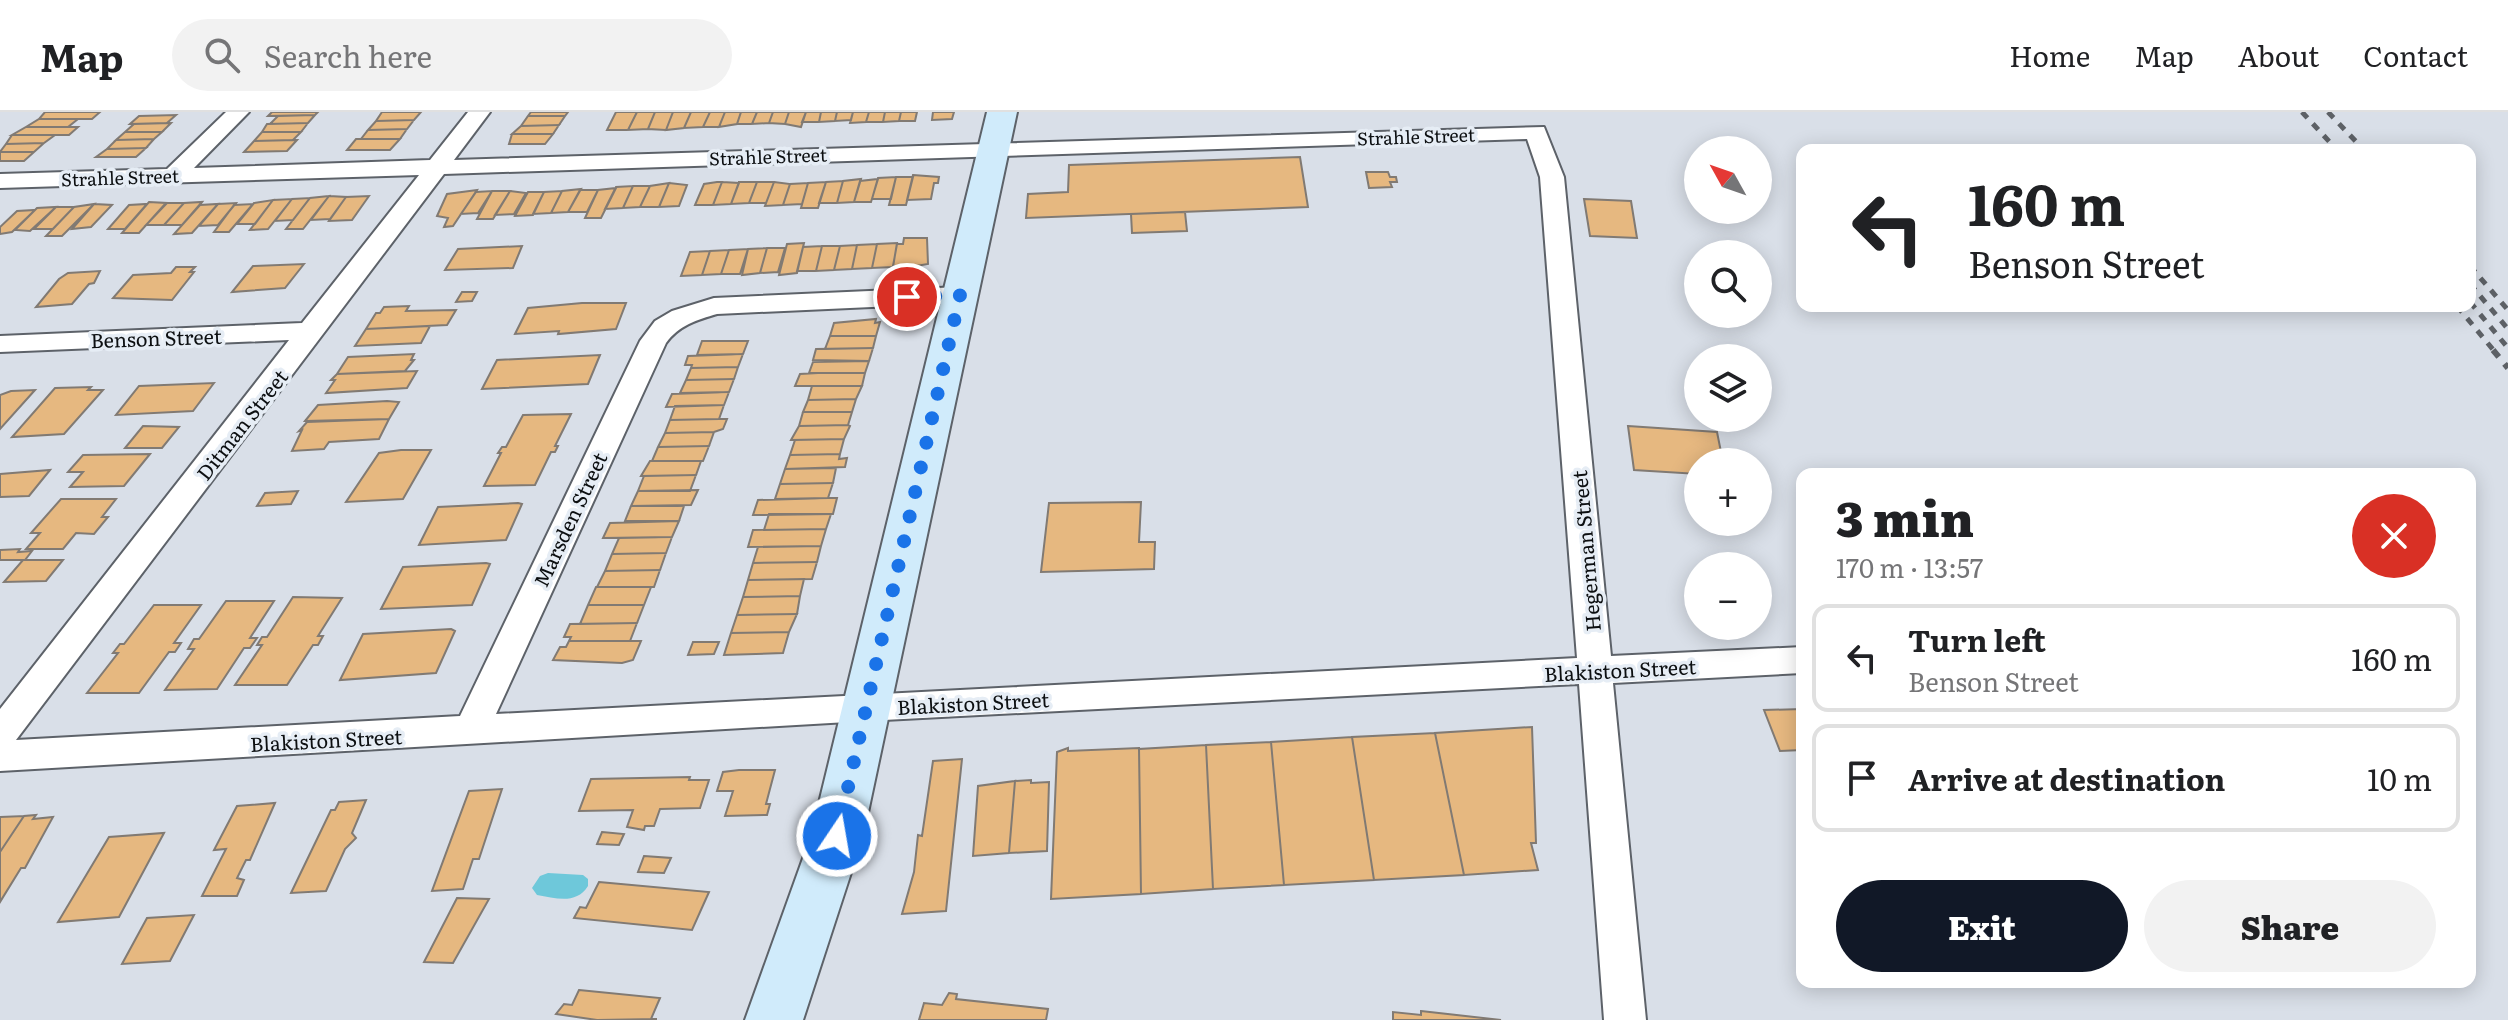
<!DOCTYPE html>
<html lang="en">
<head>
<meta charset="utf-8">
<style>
  :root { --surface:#fff; --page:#f2f2f2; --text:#202124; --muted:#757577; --line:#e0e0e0; --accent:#111827 }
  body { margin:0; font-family:Literata,serif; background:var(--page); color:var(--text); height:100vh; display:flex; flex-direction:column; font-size:30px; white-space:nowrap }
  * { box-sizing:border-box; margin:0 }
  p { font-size:26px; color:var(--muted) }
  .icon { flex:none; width:44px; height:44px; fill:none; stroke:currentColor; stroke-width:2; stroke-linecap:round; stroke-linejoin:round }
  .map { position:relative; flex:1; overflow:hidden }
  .drawer { position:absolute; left:1796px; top:356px; width:680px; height:520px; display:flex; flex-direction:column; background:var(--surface); border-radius:16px; box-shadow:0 4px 20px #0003 }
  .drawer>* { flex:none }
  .hud { position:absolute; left:1796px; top:32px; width:680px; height:168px; border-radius:16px; box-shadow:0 4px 20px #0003; background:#fff; color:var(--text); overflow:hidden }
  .needle { width:52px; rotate:310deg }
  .tools { position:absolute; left:1684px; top:24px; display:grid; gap:16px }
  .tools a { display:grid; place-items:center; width:88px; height:88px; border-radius:50%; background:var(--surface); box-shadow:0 4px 20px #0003; font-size:40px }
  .pin { position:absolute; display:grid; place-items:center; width:68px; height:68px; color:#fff; margin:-34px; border:4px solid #fff; border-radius:50%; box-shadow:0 2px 8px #0007 }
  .me { position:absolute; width:88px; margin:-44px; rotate:12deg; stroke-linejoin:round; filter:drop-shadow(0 0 6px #0008) }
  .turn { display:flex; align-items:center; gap:28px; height:168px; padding:0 40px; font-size:36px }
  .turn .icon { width:104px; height:104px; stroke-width:2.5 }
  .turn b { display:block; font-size:56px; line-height:68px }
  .round { display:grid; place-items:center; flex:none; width:84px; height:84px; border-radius:42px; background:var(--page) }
  .overview { display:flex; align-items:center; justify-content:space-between; height:136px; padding:0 40px }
  h1 { font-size:48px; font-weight:800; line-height:60px }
  .primary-button { display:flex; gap:16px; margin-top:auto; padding:16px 40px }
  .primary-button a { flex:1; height:92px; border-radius:48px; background:var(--accent); color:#fff; font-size:32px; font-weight:800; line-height:92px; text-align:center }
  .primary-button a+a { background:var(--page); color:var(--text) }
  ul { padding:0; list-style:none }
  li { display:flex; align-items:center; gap:24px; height:108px; margin:0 16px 12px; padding:0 24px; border:4px solid var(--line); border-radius:16px }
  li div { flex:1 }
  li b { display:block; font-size:30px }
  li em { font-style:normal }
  header { display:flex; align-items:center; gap:48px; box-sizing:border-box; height:112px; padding:0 40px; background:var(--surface); border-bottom:2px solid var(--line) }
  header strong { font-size:38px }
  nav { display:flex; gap:44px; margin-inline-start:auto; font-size:28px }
  .search { width:560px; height:72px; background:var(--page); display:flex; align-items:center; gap:20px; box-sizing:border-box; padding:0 28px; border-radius:44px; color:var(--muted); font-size:30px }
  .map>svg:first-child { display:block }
  .water { fill:#6ec8da }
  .building { fill:#e6b880; stroke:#817a73; stroke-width:2 }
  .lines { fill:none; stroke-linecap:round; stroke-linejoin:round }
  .street-casing { stroke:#5d6269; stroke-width:4 }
  .secondary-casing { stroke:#5d6269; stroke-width:4 }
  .street { fill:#fff; fill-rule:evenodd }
  .secondary { fill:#d0ebfb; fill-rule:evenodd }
  .rail-far1 { stroke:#5d6166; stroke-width:5; stroke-dasharray:8 8; stroke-linecap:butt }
  .rail { stroke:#5d6166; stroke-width:6; stroke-dasharray:9 9; stroke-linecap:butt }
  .route { stroke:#1a73e8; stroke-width:14; stroke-dasharray:0 25.2 }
  .labels { text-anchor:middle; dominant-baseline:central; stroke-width:7; stroke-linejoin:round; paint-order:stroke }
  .far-street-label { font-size:18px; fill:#0c0f11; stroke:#e6edf5 }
  .street-label { font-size:20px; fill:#0c0f11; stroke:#e6edf5 }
</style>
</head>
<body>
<header>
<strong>Map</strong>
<div class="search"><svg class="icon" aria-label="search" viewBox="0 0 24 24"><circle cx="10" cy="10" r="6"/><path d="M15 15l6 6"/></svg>Search here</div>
<nav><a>Home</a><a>Map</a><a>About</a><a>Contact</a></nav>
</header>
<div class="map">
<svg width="2508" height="908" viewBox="0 0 2508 908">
  <rect width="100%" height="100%" fill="#d9dfe8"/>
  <path class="water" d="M548,761L583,763L588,767V774C576,793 556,786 537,783L532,776L540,764Z"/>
  <path class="building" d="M45,0H100L92,7H39Z
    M272,0H318L315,3L268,4Z
    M382,0H421L414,8L376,9Z
    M531,0H568L565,4H528Z
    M616,0H637L628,18H607Z
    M637,0H655L648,17L628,18Z
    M655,0H673L666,18L648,17Z
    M673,0H691L684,16L666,18Z
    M691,0H710L703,15L684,16Z
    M710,0H725L719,15H703Z
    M725,0H741L737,12L719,15Z
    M741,0H757L752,12H737Z
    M757,0H773L769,11L752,12Z
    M773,0H789L785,12L769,11Z
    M789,0H806L801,15L785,12Z
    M806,0H821L819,10H802Z
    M821,0H837L835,9L819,10Z
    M837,0H853L851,8L835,9Z
    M853,0H869L866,10L850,11Z
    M869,0H885L883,10H866Z
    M885,0H901L899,9L883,10Z
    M901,0H917L915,9H899Z
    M933,0H954L952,7L932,8Z
    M176,3L167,11L130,12L139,4Z
    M315,3L308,11L270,12L278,4Z
    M528,4H565L559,13L521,14Z
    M39,7H78L68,15H26Z
    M414,8L407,17L368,18L376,9Z
    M171,11L162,20H125L134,12Z
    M308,11L301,20H262L267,12Z
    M559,13L553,22H512L521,14Z
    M26,15H78L69,23H12Z
    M407,17L400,27H361L368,18Z
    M125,20H162L154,27L116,28Z
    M262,20H301L293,28L254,29Z
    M512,22H553L545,32H509Z
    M12,23H55L44,31L6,32Z
    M154,27L146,36L107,37L116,28Z
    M356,27H400L390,38H347Z
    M297,28L287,39L244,40L254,29Z
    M44,31L34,40H0L6,32Z
    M146,36L136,45H96L107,37Z
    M0,40H34L24,49H0Z
    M1300,45L1308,95L1026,106L1028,82L1068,80L1069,53Z
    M1366,60H1388L1390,65H1396L1397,70H1390L1392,75L1369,76Z
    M913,63L939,65L938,71H934L931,87L907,88Z
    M896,65L891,87H872L878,66Z
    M896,65H913L906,93H889Z
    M861,67L854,90L837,91L843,69Z
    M878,67L871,90H854L860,69Z
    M843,69L837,91H819L826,70Z
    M717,70H722L713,93H695L704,72Z
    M722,70L739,71L731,92L713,93Z
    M739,70H757L749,91L731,92Z
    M757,70H774L766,91H749Z
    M774,70L790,72L783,93L765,94Z
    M826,70L818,96H801L808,71Z
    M669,71L659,95H640L650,74Z
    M669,71L687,73L679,94L659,95Z
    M808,71L802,92L783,93L790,72Z
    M633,74L623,96L605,97L616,75Z
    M633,74H650L640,95L623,96Z
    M616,76L601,106H585L598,78Z
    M581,77L568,100L551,101L562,79Z
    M477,78L453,114L444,115L448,106L437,104L447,82Z
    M580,78H598L587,100H568Z
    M492,79L478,101L461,102L476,80Z
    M492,79H510L493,107H477Z
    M510,79L526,81L514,102L495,103Z
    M562,79L551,101L533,102L544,80Z
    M528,80H544L533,103L515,104Z
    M329,84L346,85L330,107L311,108Z
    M329,84L303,117H286L310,86Z
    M369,84L352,108L329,109L346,85Z
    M310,86L293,108L275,109L292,87Z
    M292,87L268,117L250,118L273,88Z
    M1584,87L1631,89L1637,126L1590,124Z
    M273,88L255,112H237L254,91Z
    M149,90L166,91L139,121H122Z
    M202,90L182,113H164L184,91Z
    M167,91H184L164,113H146Z
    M236,91L218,113L199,114L218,92Z
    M94,92L62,124H46L74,95Z
    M94,92L112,93L91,115L72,117Z
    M147,92L125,117H108L129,93Z
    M218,92L192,121L174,122L200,93Z
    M253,92L229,120H214L234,93Z
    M56,95H74L53,117H34Z
    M56,95L30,119L15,118L37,96Z
    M35,98L12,120L0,122V115L17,99Z
    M1185,100L1187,119L1132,121L1131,102Z
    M904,126H927L928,152L898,157V154H893L897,132H903Z
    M804,131L797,161L779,163L787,132Z
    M897,131L893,155L872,156L877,132Z
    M877,132L872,156L852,157L857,133Z
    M857,133L852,157L834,158L840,134Z
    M522,134L513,156L445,158L458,137Z
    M822,134L816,159H797L803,135Z
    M822,134H840L834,158L816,159Z
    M767,136H785L778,160L760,161Z
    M767,136L760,161L742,163L748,137Z
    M748,137L740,162H721L729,138Z
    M729,138L721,162L702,163L710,139Z
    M710,139L702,163L681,164L690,140Z
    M304,152L285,176L232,180L253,154Z
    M176,155H195L190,160H194L172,188L113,186L133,163L171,161Z
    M100,159L94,171L89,172L72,192L36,195L59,167L68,161Z
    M462,180H477L472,189L456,190Z
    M582,191H626L616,217L558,222L559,219L515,222L528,196Z
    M409,194L406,199L456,198L447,213L366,217L376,201H380L384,195Z
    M876,207L875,211L880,210L876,224H830L834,211Z
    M430,214L421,231L355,234L366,217Z
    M830,224H876L873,236L825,237Z
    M702,229H748L743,242L697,243Z
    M873,236L869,249L813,248L816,237Z
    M414,242L411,248H414L405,259L337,262L348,245Z
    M743,242L738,255L691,256L692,253H685L688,244Z
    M600,243L588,272L482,277L497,248Z
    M869,249L865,261H809L813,250Z
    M738,255L734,267L686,268L691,256Z
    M417,259L407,276L326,281L335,268H331L337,262Z
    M818,261H865L862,274H795L800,262Z
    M734,267L729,280L680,281L686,268Z
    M214,271L193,299L116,303L139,274Z
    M812,274H862L856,287L808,288Z
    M91,275L88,278H103L64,322L12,325L55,276Z
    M35,278L0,317V283L11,279Z
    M729,280L724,293L666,295L672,282Z
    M856,287L852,300H803L808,288Z
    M387,289L399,290L389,307L305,309L318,293Z
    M724,293L719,307L670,308L675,294Z
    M803,300H852L848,313L799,314Z
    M571,302L555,334H558L555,340H551L535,373L484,374L501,341H498L502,335H506L523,303Z
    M389,307L379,327L329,330L324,337L292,339L302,318L299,319L307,310Z
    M719,307H727L723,317L714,320L665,321L670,308Z
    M143,314L179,315L162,336H125Z
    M799,314L848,313L850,314L844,327L791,328Z
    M1628,314L1717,320L1723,350H1698V362L1634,358Z
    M714,320L709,334L658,335L665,321Z
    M844,327L840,342L790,343L795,328Z
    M709,334L703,349H652L658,335Z
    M401,338H431L403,387L346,390L379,341Z
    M150,342L124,374L70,375L83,360H68L83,343Z
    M840,342L839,347L847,346L845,355L785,357L790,343Z
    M650,349H701L696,363L641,364Z
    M836,356L833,371L780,372L785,357Z
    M50,358L29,384L0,385V362Z
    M696,363L690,379H638L644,364Z
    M833,371L828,386L775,387L780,372Z
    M698,378L691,393L631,394L638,379Z
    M298,379L291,392L257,394L265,381Z
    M828,386H837L833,402L753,403L758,388Z
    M61,387H116L102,405H108L94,422L76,421L63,437H26L40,421H31Z
    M1141,390L1139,430H1155L1154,457L1041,460L1049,391Z
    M518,391L522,392L506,428L419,433L438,395Z
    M631,394H684L679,409H625Z
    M769,402H831L826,417L764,418Z
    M679,409L672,425L603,426L610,411Z
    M826,417L821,434L748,435L753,418Z
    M672,425L666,441L612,442L619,426Z
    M821,434L817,450L753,451L758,435Z
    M20,437L18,440L32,439L25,448H0V438Z
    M666,441L660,458L605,459L612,442Z
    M23,448H63L46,469L4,470Z
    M817,450L812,467L748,468L753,451Z
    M486,451L490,452L472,493L381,497L403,455Z
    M660,458L654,475H597L605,459Z
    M804,467L800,484L743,485L748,468Z
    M596,475H651L644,493H588Z
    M800,484L797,502L737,503L743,485Z
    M293,485L342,486L318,524H323L318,533H313L287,573H235L262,533H257L262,525H267Z
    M226,489H274L250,526H257L250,536H244L217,577L165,578L194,537H188L194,527H199Z
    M154,493H201L174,531H181L175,540H169L139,581H87L118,541H113L120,532H124Z
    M588,493H644L637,511L580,512Z
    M797,502L789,520L731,521L737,503Z
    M637,511L630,529H569L571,525H564L570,512Z
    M451,517L455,519L436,561L340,568L363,522Z
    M789,520L783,541L724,543L731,521Z
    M569,529H641L633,548L622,551L553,548L560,535H566Z
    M693,530H719L714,542L688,543Z
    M1802,597V638L1780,639L1764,598Z
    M1532,615L1536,731H1531L1538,758L1464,763L1435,621Z
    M1435,621L1464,763L1374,768L1352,625Z
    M1352,625L1374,768L1284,773L1271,630Z
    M1271,630L1284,773L1213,777L1206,633Z
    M1206,633L1213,777L1141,782L1139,637Z
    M1068,636V639L1139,636L1141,782L1051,787L1057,640Z
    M962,647L946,799L902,802L914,760L918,723L922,724L933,649Z
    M739,658H775L766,692H770L767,703L725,704L733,679H717L723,660Z
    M690,665L689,668H709L700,696L660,697L654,714H645L644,718L627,715L633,698L579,699L591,667Z
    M1031,668V671L1049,670L1047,739L1009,741L1015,669Z
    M1015,669L1009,741L973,744L978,674Z
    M502,677L479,747H473L463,777L432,779L469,679Z
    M366,688L352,721L356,726L345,737L326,779L291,781L331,698H335L339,690Z
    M275,691L250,748H246L237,766L244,768L237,784H202L226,737L214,738L237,694Z
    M36,703L33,707L53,705L25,756H21L0,790V740L24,704Z
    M24,704L0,740V705Z
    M602,720L624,722L619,733L597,732Z
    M164,721L119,805L58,810L109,725Z
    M644,744L671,746L664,761L638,760Z
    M599,770L709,780L692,818L574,806L580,795L586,796Z
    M457,786L489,787L453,851L424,850Z
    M194,803L170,849L122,852L147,806Z
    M579,878L660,886L651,907H657L597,908L556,902L564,892L572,893Z
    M949,881L957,882L956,887L1048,897L1046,908H919L924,891L942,893Z
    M1421,899L1501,908H1393V900L1421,903Z"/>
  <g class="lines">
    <g class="street-casing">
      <path id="street" d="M226,0H249L194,56L430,48L468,0H490L454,48L1544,15L1564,65L1611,544L1802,535V561L1613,571L1646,908H1604L1579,572L865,609L0,659V597L289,228L0,240V224L302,211L419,63L0,76V62L167,57ZM1527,27L1540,65L1577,546L496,602L666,231C679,213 697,208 717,202L960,191L969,188L973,183L969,178L960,175L714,186L672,199L655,209L640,229L460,604L16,628L444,62Z"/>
    </g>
    <g class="secondary-casing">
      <path id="secondary" d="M987,0H1017L863,724L803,908H745L811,724Z"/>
    </g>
    <use href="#street" class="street"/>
    <use href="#secondary" class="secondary"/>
    <path class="rail-far1" d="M2302,0L2337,38
      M2328,0L2364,38
      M2470,154L2508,198
      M2470,172L2508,217
      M2470,190L2508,236
      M2457,194L2495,240"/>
    <path class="rail" d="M2493,238L2508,256"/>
  </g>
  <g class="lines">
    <path class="route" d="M837,724L960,183L907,185"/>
  </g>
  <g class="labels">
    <g class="far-street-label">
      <text transform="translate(1416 24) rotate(-2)">Strahle Street</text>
      <text transform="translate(768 44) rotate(-2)">Strahle Street</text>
      <text transform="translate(120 65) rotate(-2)">Strahle Street</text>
    </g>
    <g class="street-label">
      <text transform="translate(156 225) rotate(-2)">Benson Street</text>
      <text transform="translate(241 312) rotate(-52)">Ditman Street</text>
      <text transform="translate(569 407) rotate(-65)">Marsden Street</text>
      <text transform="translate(1585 439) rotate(-95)">Hegerman Street</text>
      <text transform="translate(1620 557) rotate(-3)">Blakiston Street</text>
      <text transform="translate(973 590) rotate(-3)">Blakiston Street</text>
      <text transform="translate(326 627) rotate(-3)">Blakiston Street</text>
    </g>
  </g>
</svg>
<div class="tools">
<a><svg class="needle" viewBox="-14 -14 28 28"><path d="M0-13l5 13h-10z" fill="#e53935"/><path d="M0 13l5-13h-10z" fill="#757577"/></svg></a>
<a><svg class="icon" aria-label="search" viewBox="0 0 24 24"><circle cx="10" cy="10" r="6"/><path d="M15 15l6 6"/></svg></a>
<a><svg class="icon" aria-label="layers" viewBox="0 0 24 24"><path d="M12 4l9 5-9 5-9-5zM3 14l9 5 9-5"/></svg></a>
<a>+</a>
<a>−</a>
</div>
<div class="pin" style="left:907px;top:185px;background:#d93025"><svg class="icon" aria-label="arrive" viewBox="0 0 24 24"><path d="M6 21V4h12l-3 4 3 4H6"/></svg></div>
<svg class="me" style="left:837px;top:724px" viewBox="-20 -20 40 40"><circle r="17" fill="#1a73e8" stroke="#fff" stroke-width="3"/><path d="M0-11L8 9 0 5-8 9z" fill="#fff"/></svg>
<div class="hud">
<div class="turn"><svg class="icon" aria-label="left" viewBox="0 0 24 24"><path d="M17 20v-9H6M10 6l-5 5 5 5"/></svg><div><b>160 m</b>Benson Street</div></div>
</div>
<section class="drawer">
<div class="overview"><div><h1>3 min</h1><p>170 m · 13:57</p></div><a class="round" style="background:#d93025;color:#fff"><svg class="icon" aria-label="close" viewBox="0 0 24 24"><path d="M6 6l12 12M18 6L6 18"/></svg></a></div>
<ul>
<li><svg class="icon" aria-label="left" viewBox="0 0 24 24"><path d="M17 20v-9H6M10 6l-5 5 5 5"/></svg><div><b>Turn left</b><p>Benson Street</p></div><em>160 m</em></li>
<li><svg class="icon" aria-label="arrive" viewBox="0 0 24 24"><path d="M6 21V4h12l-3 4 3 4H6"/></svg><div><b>Arrive at destination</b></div><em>10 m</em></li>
</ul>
<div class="primary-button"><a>Exit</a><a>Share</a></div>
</section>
</div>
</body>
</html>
